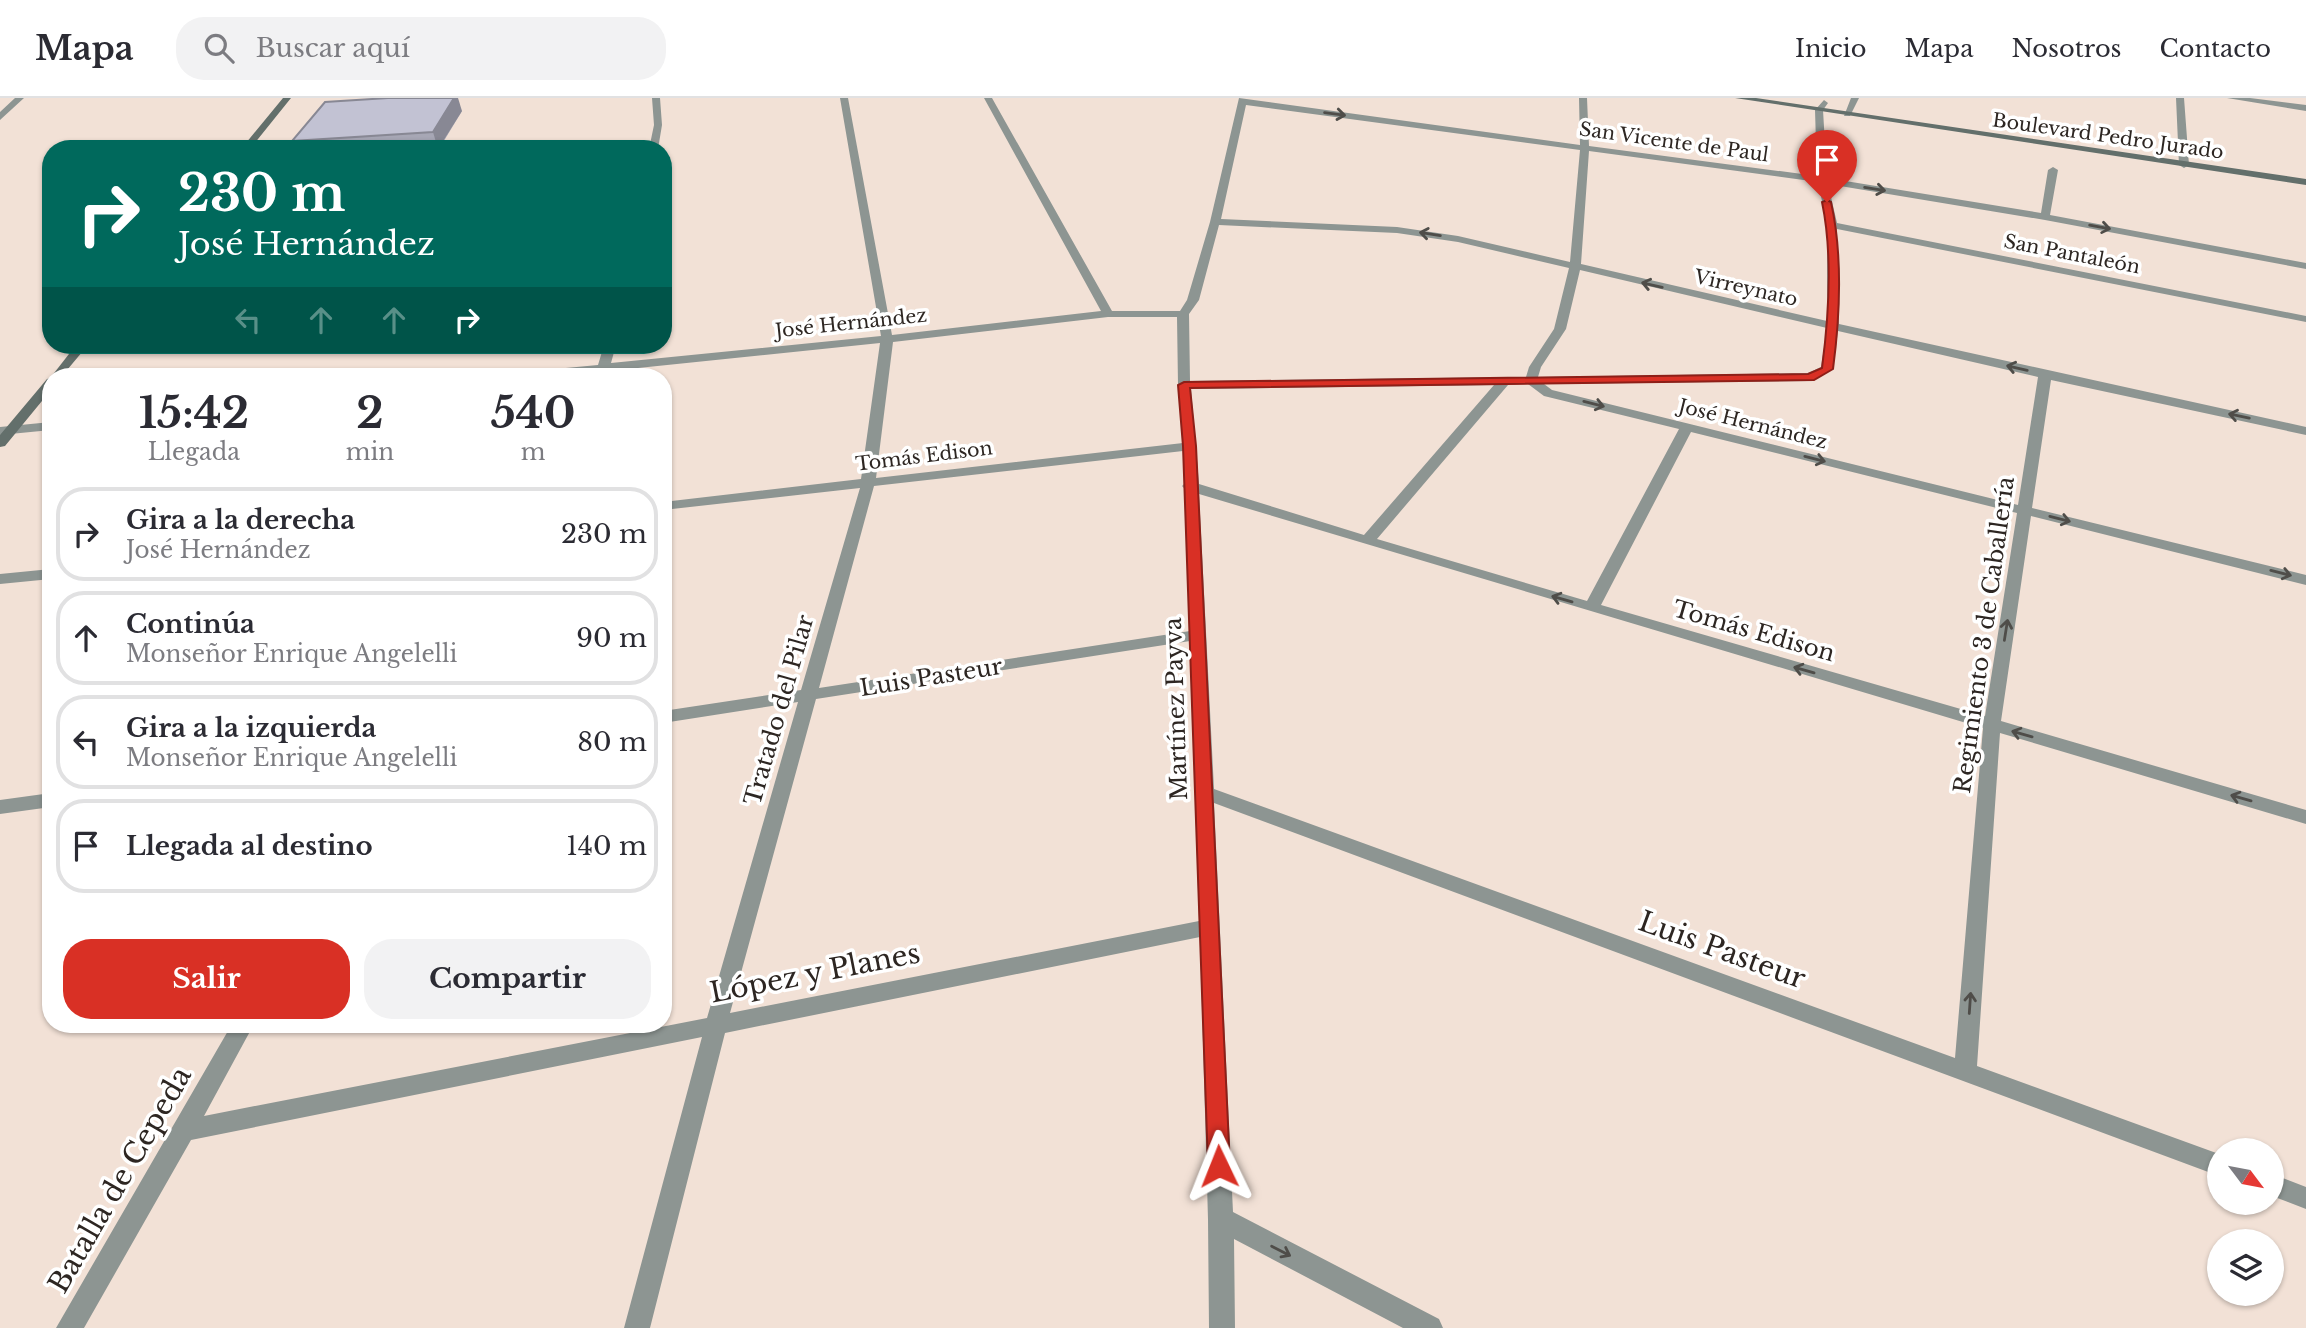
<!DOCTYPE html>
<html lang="es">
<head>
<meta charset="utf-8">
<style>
  :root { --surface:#fff; --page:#f2f2f3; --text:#2b2b33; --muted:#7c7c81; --line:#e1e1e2; --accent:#d93025 }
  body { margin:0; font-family:"Libre Baskerville",serif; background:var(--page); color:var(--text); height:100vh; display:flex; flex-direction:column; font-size:26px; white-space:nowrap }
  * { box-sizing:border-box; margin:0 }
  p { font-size:23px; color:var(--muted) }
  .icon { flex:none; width:38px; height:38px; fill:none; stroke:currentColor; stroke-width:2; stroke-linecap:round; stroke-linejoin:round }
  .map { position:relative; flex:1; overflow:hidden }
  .details { position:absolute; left:42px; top:270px; width:630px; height:665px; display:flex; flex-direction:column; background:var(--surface); border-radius:28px; box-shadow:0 2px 5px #0004 }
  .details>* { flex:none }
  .hud { position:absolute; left:42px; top:42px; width:630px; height:214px; border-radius:28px; box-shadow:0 2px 5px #0004; background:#00695c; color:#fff; overflow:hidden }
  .needle { width:46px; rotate:122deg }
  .fabs { position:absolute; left:2207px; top:1040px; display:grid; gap:14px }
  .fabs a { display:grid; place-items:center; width:77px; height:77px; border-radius:50%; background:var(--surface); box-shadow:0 2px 5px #0004; font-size:35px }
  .pin { position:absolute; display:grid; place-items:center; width:60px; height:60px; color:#fff; margin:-72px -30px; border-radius:50% 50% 50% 0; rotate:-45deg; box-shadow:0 0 7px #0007 }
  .pin .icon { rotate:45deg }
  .me { position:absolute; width:77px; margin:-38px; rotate:358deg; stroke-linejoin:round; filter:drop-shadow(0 0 5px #0008) }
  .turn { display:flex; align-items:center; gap:24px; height:147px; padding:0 21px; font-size:32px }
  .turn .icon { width:91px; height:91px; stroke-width:2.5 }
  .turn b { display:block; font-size:49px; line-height:60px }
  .lanes { display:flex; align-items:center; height:66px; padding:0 21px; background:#0003; justify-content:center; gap:35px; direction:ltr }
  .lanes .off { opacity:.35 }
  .eta { display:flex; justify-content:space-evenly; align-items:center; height:119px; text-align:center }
  .eta b { font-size:42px; font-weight:700; line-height:49px }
  .primary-button { display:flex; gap:14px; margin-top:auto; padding:14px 21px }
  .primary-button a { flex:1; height:80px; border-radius:28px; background:var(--accent); color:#fff; font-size:28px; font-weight:700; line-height:80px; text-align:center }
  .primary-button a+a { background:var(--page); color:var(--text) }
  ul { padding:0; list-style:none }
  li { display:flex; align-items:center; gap:21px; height:94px; margin:0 14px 10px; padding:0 7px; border:4px solid var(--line); border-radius:28px }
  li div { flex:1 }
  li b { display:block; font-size:26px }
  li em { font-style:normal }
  header { display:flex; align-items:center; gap:42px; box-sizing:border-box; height:98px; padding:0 35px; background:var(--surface); border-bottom:2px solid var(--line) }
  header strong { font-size:33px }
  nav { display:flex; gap:38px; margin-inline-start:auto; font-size:24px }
  .search { width:490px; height:63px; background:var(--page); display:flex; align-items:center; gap:18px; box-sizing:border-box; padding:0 24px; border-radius:28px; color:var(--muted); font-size:26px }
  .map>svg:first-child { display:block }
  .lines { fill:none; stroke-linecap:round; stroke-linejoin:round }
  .minor { fill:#8d9592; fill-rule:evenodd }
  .secondary { fill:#636f6b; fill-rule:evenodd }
  .wall { fill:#a7a7b5 }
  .shaded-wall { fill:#888894 }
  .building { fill:#c2c2d3; stroke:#888894; stroke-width:2 }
  .oneway { stroke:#4f4d49 }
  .route { fill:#d93025; stroke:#8d1f18; stroke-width:2 }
  .labels { text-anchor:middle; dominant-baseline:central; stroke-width:7; stroke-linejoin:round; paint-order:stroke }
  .far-street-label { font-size:19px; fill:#2d2622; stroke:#fff }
  .street-label { font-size:23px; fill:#2d2622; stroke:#fff }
  .near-street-label { font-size:28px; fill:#2d2622; stroke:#fff }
</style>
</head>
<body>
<header>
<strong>Mapa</strong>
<div class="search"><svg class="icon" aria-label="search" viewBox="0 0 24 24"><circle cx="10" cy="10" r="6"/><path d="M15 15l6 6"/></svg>Buscar aquí</div>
<nav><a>Inicio</a><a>Mapa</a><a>Nosotros</a><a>Contacto</a></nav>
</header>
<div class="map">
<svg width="2306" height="1230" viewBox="0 0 2306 1230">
  <rect width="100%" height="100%" fill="#f2e1d6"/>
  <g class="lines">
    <path class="minor" d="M15,0H24L0,22V14Z
      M652,0H660L662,27L658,51H649L654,27Z
      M840,0H848L892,237L1101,213L984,0H992L1112,213H1180L1187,202L1210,124L1239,0L1580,47L1579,0H1587L1589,48L1817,78L1815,12L1824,2L1828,5L1823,12L1827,80L2041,115L2048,72L2053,69L2058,72L2050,117L2306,165V171L2045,122L1828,86L1837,125L2306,218V224L1837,131L1839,226L2306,329V337L2051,282L2032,410L2306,477V487L2031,418L2001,623L2306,712V726L2000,635L1977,968L2219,1056V1078L1214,705L1233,1114L1439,1221L1443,1230H1403L1234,1141L1235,1230H1209L1208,1121L1200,839L725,935L650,1230H624L702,939L191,1042L84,1230H56L232,926H254L204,1018L707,920L798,604L663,625V613L801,592L860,390L663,412V404L861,381L880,245L609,273L607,278H595L596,274L557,278H517L523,274L598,267L604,247H616L611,265L881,238ZM1246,7L1580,52L1570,164L1458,138L1397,129L1221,121ZM1589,53L1818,84L1827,127V223L1581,166ZM1219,127L1397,135L1458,144L1569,170L1554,231L1529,269L1526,279L1190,283L1189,216L1199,202ZM1580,172L1827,230L1821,269L1808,275L1538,279L1541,269L1566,231ZM1108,219H1177L1178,287L1183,345L876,380L893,244ZM1838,233L2038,279L2018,407L1552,292L1544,286L1810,283L1833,271ZM1528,286L1544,298L1679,331L1587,503L1377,441L1508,287ZM1494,287L1364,437L1199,386L1191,291ZM1691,334L2017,415L1985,618L1601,507ZM1183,353L1185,385L1182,388L1185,391L1190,533L819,590L874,388ZM1199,396L1983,630L1955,960L1214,691ZM1190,543L1199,823L730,915L816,601Z
      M1851,0H1859L1850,18H1844Z
      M2176,0H2184L2189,67L2184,70L2179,67Z
      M2227,0H2250L2306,7V13Z
      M51,324V332L0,337V329Z
      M51,471V481L0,486V476Z
      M51,695V709L0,716V702Z
      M2272,1076L2306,1089V1111L2272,1098Z"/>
    <path class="secondary" d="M283,0H291L250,51H241Z
      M1735,0H1756L2306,81V87Z
      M76,247H88L62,278L51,279Z
      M51,280V292L5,348L0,349V337L47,281Z"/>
  </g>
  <path class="wall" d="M462,13L439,51H295L292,43Z"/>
  <path class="shaded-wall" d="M454,0H458L462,13L438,51L433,34Z"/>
  <path class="building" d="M388,0H454L433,34L292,43L325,4Z"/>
  <defs><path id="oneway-shaft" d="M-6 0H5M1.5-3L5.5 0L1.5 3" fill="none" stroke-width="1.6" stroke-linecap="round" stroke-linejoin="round" transform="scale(1.75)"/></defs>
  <g class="oneway">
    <use href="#oneway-shaft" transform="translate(1335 16) rotate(7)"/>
    <use href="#oneway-shaft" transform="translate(1875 91) rotate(9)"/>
    <use href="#oneway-shaft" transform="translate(2100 129) rotate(10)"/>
    <use href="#oneway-shaft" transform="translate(1430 136) rotate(-171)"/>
    <use href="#oneway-shaft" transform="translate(1652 187) rotate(-167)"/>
    <use href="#oneway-shaft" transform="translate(2017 270) rotate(-167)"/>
    <use href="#oneway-shaft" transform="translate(1594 306) rotate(14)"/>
    <use href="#oneway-shaft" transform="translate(2239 318) rotate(-168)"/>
    <use href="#oneway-shaft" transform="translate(1815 361) rotate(14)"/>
    <use href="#oneway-shaft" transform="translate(2060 421) rotate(14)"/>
    <use href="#oneway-shaft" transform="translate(2281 475) rotate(14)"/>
    <use href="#oneway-shaft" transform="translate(1562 501) rotate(-164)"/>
    <use href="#oneway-shaft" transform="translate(2006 532) rotate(-81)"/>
    <use href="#oneway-shaft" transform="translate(1804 572) rotate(-164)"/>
    <use href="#oneway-shaft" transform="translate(2022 636) rotate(-164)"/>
    <use href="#oneway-shaft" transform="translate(2241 700) rotate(-164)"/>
    <use href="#oneway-shaft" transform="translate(1970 905) rotate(-86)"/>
    <use href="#oneway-shaft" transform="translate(1281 1153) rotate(27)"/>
  </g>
  <path class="route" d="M1827,102L1831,104C1843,158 1840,218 1833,271L1814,282L1190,290L1196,348L1230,1068L1227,1075L1219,1078L1211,1075L1208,1068L1183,348L1178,287L1184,284L1808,276L1822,270C1829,217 1833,157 1822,104Z"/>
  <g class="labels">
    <g class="far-street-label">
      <text transform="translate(2108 38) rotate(8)">Boulevard Pedro Jurado</text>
      <text transform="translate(1674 44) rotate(8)">San Vicente de Paul</text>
      <text transform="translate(2072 156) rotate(11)">San Pantaleón</text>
      <text transform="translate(1746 190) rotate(13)">Virreynato</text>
      <text transform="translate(851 225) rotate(-6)">José Hernández</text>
      <text transform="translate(1753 326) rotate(14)">José Hernández</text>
      <text transform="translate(924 358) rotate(-7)">Tomás Edison</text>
    </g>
    <g class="street-label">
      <text transform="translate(1754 533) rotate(16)">Tomás Edison</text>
      <text transform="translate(1984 537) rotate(-82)">Regimiento 3 de Caballería</text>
      <text transform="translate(931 579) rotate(-9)">Luis Pasteur</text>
      <text transform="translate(1176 611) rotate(-92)">Martínez Payva</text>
      <text transform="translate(779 612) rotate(-74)">Tratado del Pilar</text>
    </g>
    <g class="near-street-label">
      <text transform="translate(1722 852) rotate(20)">Luis Pasteur</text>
      <text transform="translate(815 875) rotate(-11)">López y Planes</text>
      <text transform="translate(120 1082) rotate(-60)">Batalla de Cepeda</text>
    </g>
  </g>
</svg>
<div class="fabs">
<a><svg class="needle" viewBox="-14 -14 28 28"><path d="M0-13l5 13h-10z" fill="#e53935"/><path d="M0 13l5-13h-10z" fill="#7c7c81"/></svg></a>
<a><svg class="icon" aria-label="layers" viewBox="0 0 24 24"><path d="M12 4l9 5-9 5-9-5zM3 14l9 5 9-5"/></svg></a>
</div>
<div class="pin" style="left:1827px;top:104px;background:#d93025"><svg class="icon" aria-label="arrive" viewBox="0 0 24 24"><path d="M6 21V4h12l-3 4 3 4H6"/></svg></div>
<svg class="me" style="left:1219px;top:1068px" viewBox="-20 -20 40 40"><path d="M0-17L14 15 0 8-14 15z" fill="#d93025" stroke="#fff" stroke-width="4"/></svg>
<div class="hud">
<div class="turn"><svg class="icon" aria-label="right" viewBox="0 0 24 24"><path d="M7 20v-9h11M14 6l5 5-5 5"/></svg><div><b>230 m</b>José Hernández</div></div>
<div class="lanes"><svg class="icon off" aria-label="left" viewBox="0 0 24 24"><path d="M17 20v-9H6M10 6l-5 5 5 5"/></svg><svg class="icon off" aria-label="ahead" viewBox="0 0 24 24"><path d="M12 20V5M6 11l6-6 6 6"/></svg><svg class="icon off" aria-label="ahead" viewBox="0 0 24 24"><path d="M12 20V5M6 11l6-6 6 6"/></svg><svg class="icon" aria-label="right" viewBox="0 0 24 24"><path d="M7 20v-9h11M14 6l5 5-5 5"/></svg></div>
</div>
<section class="details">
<div class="eta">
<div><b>15:42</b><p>Llegada</p></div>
<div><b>2</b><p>min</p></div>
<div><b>540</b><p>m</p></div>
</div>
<ul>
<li><svg class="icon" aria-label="right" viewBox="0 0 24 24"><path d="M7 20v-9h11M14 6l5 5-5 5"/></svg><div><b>Gira a la derecha</b><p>José Hernández</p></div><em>230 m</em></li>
<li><svg class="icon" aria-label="ahead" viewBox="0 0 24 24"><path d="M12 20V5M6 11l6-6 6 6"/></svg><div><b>Continúa</b><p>Monseñor Enrique Angelelli</p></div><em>90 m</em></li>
<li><svg class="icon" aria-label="left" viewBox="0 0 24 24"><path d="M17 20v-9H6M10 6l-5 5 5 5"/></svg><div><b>Gira a la izquierda</b><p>Monseñor Enrique Angelelli</p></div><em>80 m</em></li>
<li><svg class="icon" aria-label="arrive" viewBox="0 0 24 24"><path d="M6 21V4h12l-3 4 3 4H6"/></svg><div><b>Llegada al destino</b></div><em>140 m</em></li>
</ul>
<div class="primary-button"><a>Salir</a><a>Compartir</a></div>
</section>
</div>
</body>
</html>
